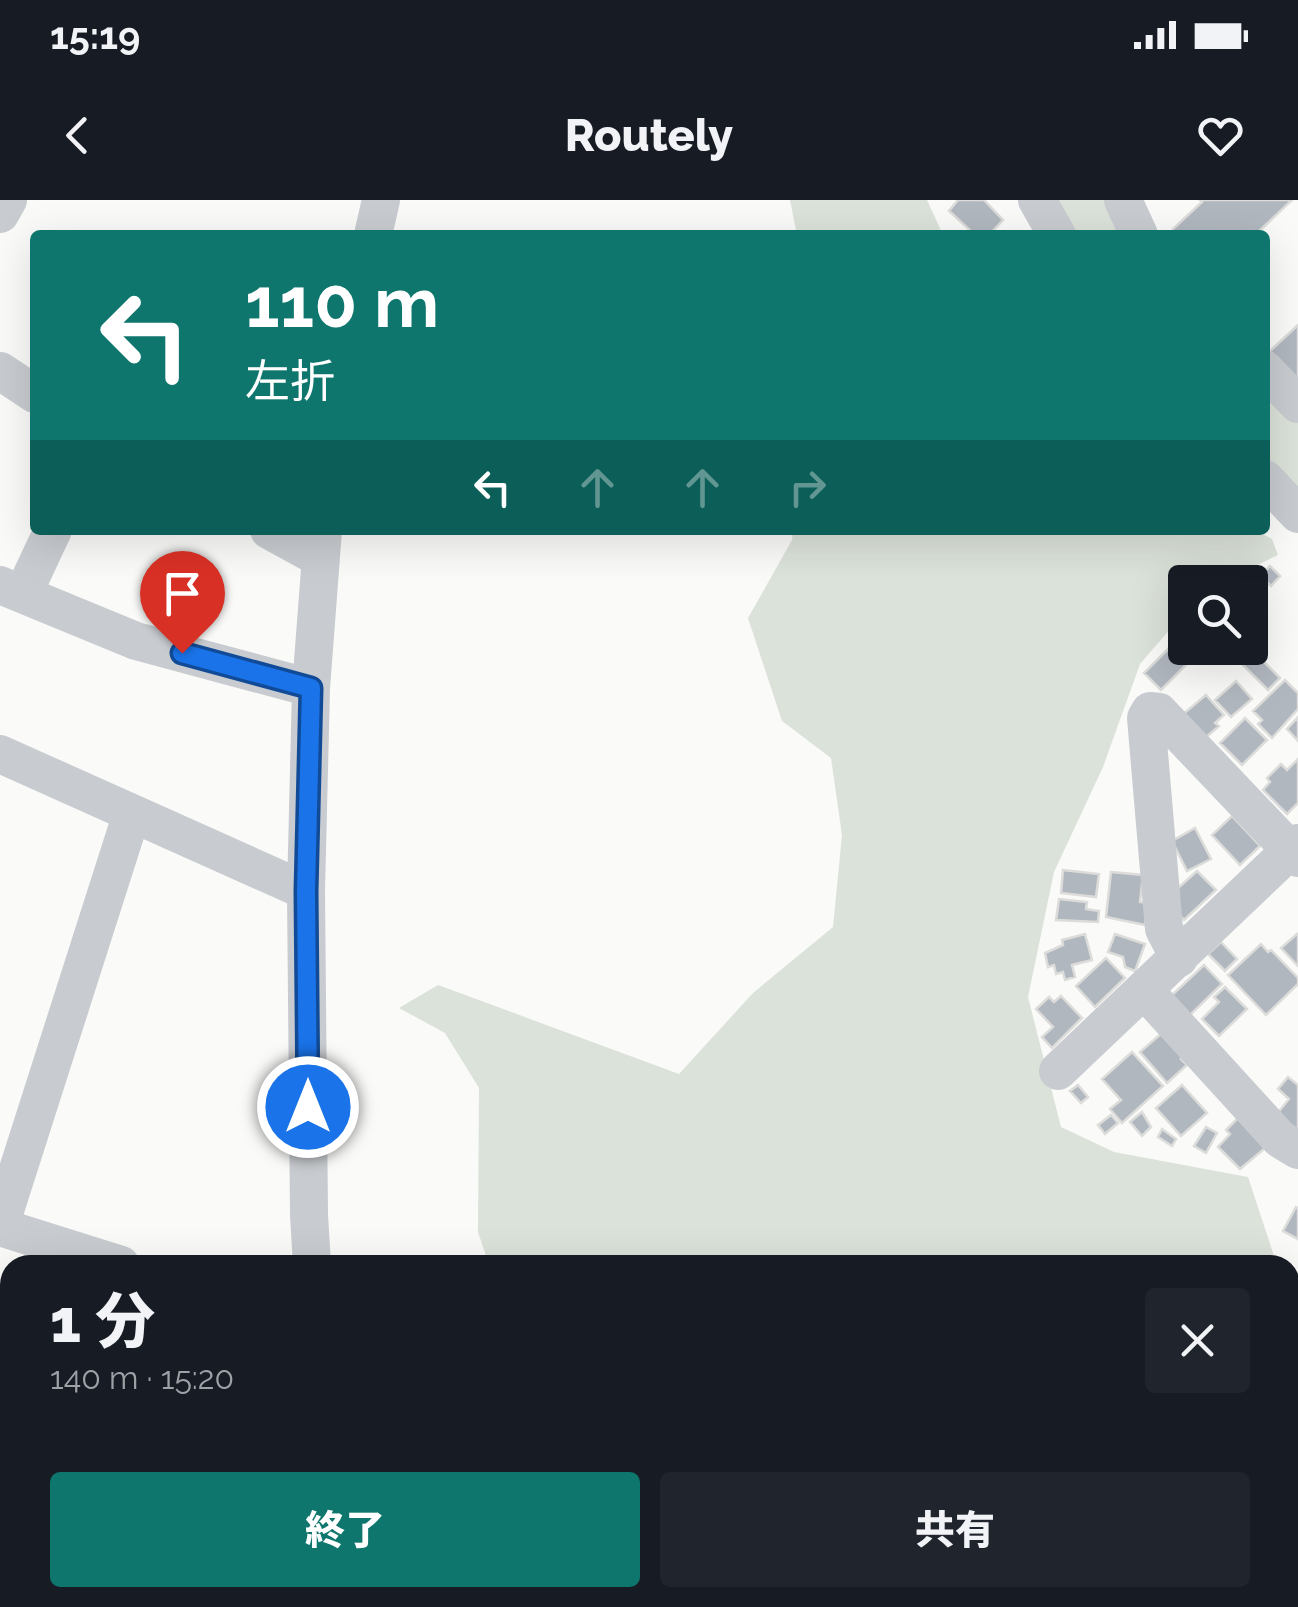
<!DOCTYPE html>
<html lang="ja">
<head>
<meta charset="utf-8">
<style>
  :root { --surface:#171b24; --page:#20242c; --text:#f1f3f6; --muted:#9ea1a6; --accent:#0f766e }
  body { margin:0; font-family:Raleway,"Noto Sans JP",sans-serif; background:var(--page); color:var(--text); height:100vh; display:flex; flex-direction:column; font-size:38px; white-space:nowrap }
  * { box-sizing:border-box; margin:0 }
  p { font-size:32px; color:var(--muted) }
  .icon { flex:none; width:55px; height:55px; fill:none; stroke:currentColor; stroke-width:2; stroke-linecap:round; stroke-linejoin:round }
  .map { position:relative; flex:1; overflow:hidden }
  .panel { position:absolute; left:0px; top:1055px; width:1300px; height:352px; display:flex; flex-direction:column; background:var(--surface); border-radius:30px 30px 0 0; box-shadow:0 10px 40px #0002 }
  .panel>* { flex:none }
  .hud { position:absolute; left:30px; top:30px; width:1240px; height:305px; border-radius:10px; box-shadow:0 10px 40px #0002; background:#0f766e; color:#fff; overflow:hidden }
  .buttons { position:absolute; left:1168px; top:365px; display:grid; gap:20px }
  .buttons a { display:grid; place-items:center; width:100px; height:100px; border-radius:10px; background:var(--surface); box-shadow:0 10px 40px #0002; font-size:50px }
  .pin { position:absolute; display:grid; place-items:center; width:85px; height:85px; color:#fff; margin:-102px -42px; border-radius:50% 50% 50% 0; rotate:-45deg; box-shadow:0 0 10px #0007 }
  .pin .icon { rotate:45deg }
  .me { position:absolute; width:110px; margin:-55px; rotate:0deg; stroke-linejoin:round; filter:drop-shadow(0 0 8px #0008) }
  .turn { display:flex; align-items:center; gap:35px; height:210px; padding:0 50px; font-size:45px }
  .turn .icon { width:130px; height:130px; stroke-width:2.5 }
  .turn b { display:block; font-size:70px; line-height:85px }
  .lanes { display:flex; align-items:center; height:95px; padding:0 50px; background:#0003; justify-content:center; gap:50px; direction:ltr }
  .lanes .off { opacity:.35 }
  .round { display:grid; place-items:center; flex:none; width:105px; height:105px; border-radius:10px; background:var(--page) }
  .summary { display:flex; align-items:center; justify-content:space-between; height:170px; padding:0 50px }
  h1 { font-size:60px; font-weight:800; line-height:75px }
  .cta { display:flex; gap:20px; margin-top:auto; padding:20px 50px }
  .cta a { flex:1; height:115px; border-radius:10px; background:var(--accent); color:#fff; font-size:40px; font-weight:800; line-height:115px; text-align:center }
  .cta a+a { background:var(--page); color:var(--text) }
  .status { display:flex; justify-content:space-between; align-items:center; height:70px; padding:0 50px; background:var(--surface); direction:ltr }
  .status svg { height:28px; fill:currentColor }
  header { display:flex; justify-content:space-between; align-items:center; height:130px; padding:0 50px; background:var(--surface); font-size:45px; font-weight:800 }
  .map>svg:first-child { display:block }
  .green { fill:#dbe2d9 }
  .building { fill:#b1b7bf; stroke:#dcdcda; stroke-width:2.5 }
  .lines { fill:none; stroke-linecap:round; stroke-linejoin:round }
  .path { stroke:#c1c3c6; stroke-width:5; stroke-dasharray:5 5; stroke-linecap:butt }
  .minor { stroke:#c8cbcf; stroke-width:38 }
  .route-casing { stroke:#114b97; stroke-width:25 }
  .route { stroke:#1a73e8; stroke-width:18 }
</style>
</head>
<body>
<div class="status"><b>15:19</b><svg viewBox="0 0 49 12"><path d="M0 12V9h3v3zM5 12V6h3v6zM10 12V3h3v9zM15 12V0h3v12zM26 1h20v11H26zM47 4h2v5h-2z"/></svg></div>
<header><svg class="icon" aria-label="back" viewBox="0 0 24 24"><path d="M15 5l-7 7 7 7"/></svg>Routely<svg class="icon" aria-label="heart" viewBox="0 0 24 24"><path d="M12 20l-8-8c-3-5 5-10 8-4 3-6 11-1 8 4z"/></svg></header>
<div class="map">
<svg width="1298" height="1407" viewBox="0 0 1298 1407">
  <rect width="100%" height="100%" fill="#fafaf8"/>
  <path class="green" d="M790,0H927L943,35H797Z
    M1058,0H1107L1126,35H1071Z
    M1265,184L1298,218V298L1265,264Z
    M793,330H1255L1272,339L1278,355L1222,382H1185V412L1140,464L1103,567L1054,672L1028,797L1061,927L1114,952L1248,977L1277,1065H489L478,1032L479,888L445,833L399,808L438,785L679,874L753,793L833,727L842,635L831,558L782,521L748,418L792,340Z
    M1290,1114L1298,1137V1407H737V1398H1290Z"/>
  <path class="building" d="M958,0H984L1003,20L989,35H975L949,11Z
    M1200,0H1292L1255,35H1179L1173,29L1202,2Z
    M1298,125V180L1270,151Z
    M1245,365L1258,378L1270,366L1280,376L1271,386L1268,383L1250,401V382H1228Z
    M1181,436L1185,448H1196L1198,453L1161,490L1144,473Z
    M1210,448H1250L1280,478L1268,490L1229,451L1221,459Z
    M1285,480L1298,493V509L1272,538L1258,524L1262,520L1253,511Z
    M1236,481L1252,499L1231,517L1215,500Z
    M1206,495L1224,515L1215,523L1219,526L1204,539L1182,515Z
    M1298,517V541L1287,529Z
    M1245,518L1267,540L1242,565L1220,543Z
    M1298,559V603L1287,614L1263,590L1270,582L1267,578L1281,564L1287,570Z
    M1232,616L1260,646L1240,665L1212,635Z
    M1195,628L1211,659L1187,671L1172,641Z
    M1063,670L1099,674L1096,697L1061,693Z
    M1197,671L1216,690L1184,720L1177,712L1178,688Z
    M1111,672L1143,675L1140,702L1148,703L1145,725L1106,717Z
    M1059,699L1087,702L1086,709L1099,711L1098,722L1056,720Z
    M1085,734L1092,760L1072,765L1075,777L1065,780L1063,772L1056,774L1054,765L1048,767L1045,753L1063,745L1062,740Z
    M1115,734L1145,744L1135,771L1125,767L1123,757L1108,752Z
    M1297,734L1298,735V766L1281,748Z
    M1221,742L1237,759L1225,771L1208,754Z
    M1261,744L1268,752L1271,750L1298,778V784L1266,815L1228,775Z
    M1106,758L1125,778L1095,807L1076,786Z
    M1204,765L1222,784L1189,816L1171,796Z
    M1225,787L1247,809L1219,836L1202,819L1219,802L1214,797Z
    M1061,796L1082,818L1052,848L1042,837L1053,827L1036,809L1049,797L1054,802Z
    M1163,832L1185,857L1181,859L1187,865L1167,883L1140,852Z
    M1132,852L1163,886L1122,923L1110,909L1121,900L1102,879Z
    M1288,877L1298,885V932L1276,915L1289,899L1278,889Z
    M1078,885L1088,897L1081,903L1070,891Z
    M1182,885L1207,913L1181,936L1156,908Z
    M1142,912L1151,927L1142,936L1130,922Z
    M1111,915L1118,923L1105,934L1098,925Z
    M1241,915L1270,944L1240,969L1218,947L1230,934L1226,930Z
    M1206,927L1217,933L1206,953L1194,946Z
    M1162,929L1176,939L1172,946L1158,937Z
    M1296,1007L1298,1008V1039L1283,1031Z"/>
  <g class="lines">
    <path class="path" d="M1158,1398L1178,1407"/>
    <path class="minor" d="M1037,0L1057,35
      M1123,0L1139,35
      M0,14L8,0
      M373,35L381,0
      M1265,170L1298,204
      M0,171L35,194
      M1265,279L1298,314
      M269,330L320,358
      M0,385L136,441L311,488
      M23,394L53,330
      M0,554L306,691
      M1179,758L1164,729L1146,518L1150,511L1159,512L1298,658
      M1145,791L1280,939L1298,950
      M1058,871L1298,643
      M0,1026L132,613
      M0,1027L121,1065
      M312,1065L309,1015L306,691L311,488L323,330
      M429,1398L435,1407"/>
  </g>
  <g class="lines">
    <g class="route-casing">
      <path id="route" d="M182,453L311,488L306,691L308,907"/>
    </g>
    <use href="#route" class="route"/>
  </g>
</svg>
<div class="buttons">
<a><svg class="icon" aria-label="search" viewBox="0 0 24 24"><circle cx="10" cy="10" r="6"/><path d="M15 15l6 6"/></svg></a>
</div>
<div class="pin" style="left:182px;top:453px;background:#d93025"><svg class="icon" aria-label="arrive" viewBox="0 0 24 24"><path d="M6 21V4h12l-3 4 3 4H6"/></svg></div>
<svg class="me" style="left:308px;top:907px" viewBox="-20 -20 40 40"><circle r="17" fill="#1a73e8" stroke="#fff" stroke-width="3"/><path d="M0-11L8 9 0 5-8 9z" fill="#fff"/></svg>
<div class="hud">
<div class="turn"><svg class="icon" aria-label="left" viewBox="0 0 24 24"><path d="M17 20v-9H6M10 6l-5 5 5 5"/></svg><div><b>110 m</b>左折</div></div>
<div class="lanes"><svg class="icon" aria-label="left" viewBox="0 0 24 24"><path d="M17 20v-9H6M10 6l-5 5 5 5"/></svg><svg class="icon off" aria-label="ahead" viewBox="0 0 24 24"><path d="M12 20V5M6 11l6-6 6 6"/></svg><svg class="icon off" aria-label="ahead" viewBox="0 0 24 24"><path d="M12 20V5M6 11l6-6 6 6"/></svg><svg class="icon off" aria-label="right" viewBox="0 0 24 24"><path d="M7 20v-9h11M14 6l5 5-5 5"/></svg></div>
</div>
<section class="panel">
<div class="summary"><div><h1>1 分</h1><p>140 m · 15:20</p></div><a class="round"><svg class="icon" aria-label="close" viewBox="0 0 24 24"><path d="M6 6l12 12M18 6L6 18"/></svg></a></div>
<div class="cta"><a>終了</a><a>共有</a></div>
</section>
</div>
</body>
</html>
